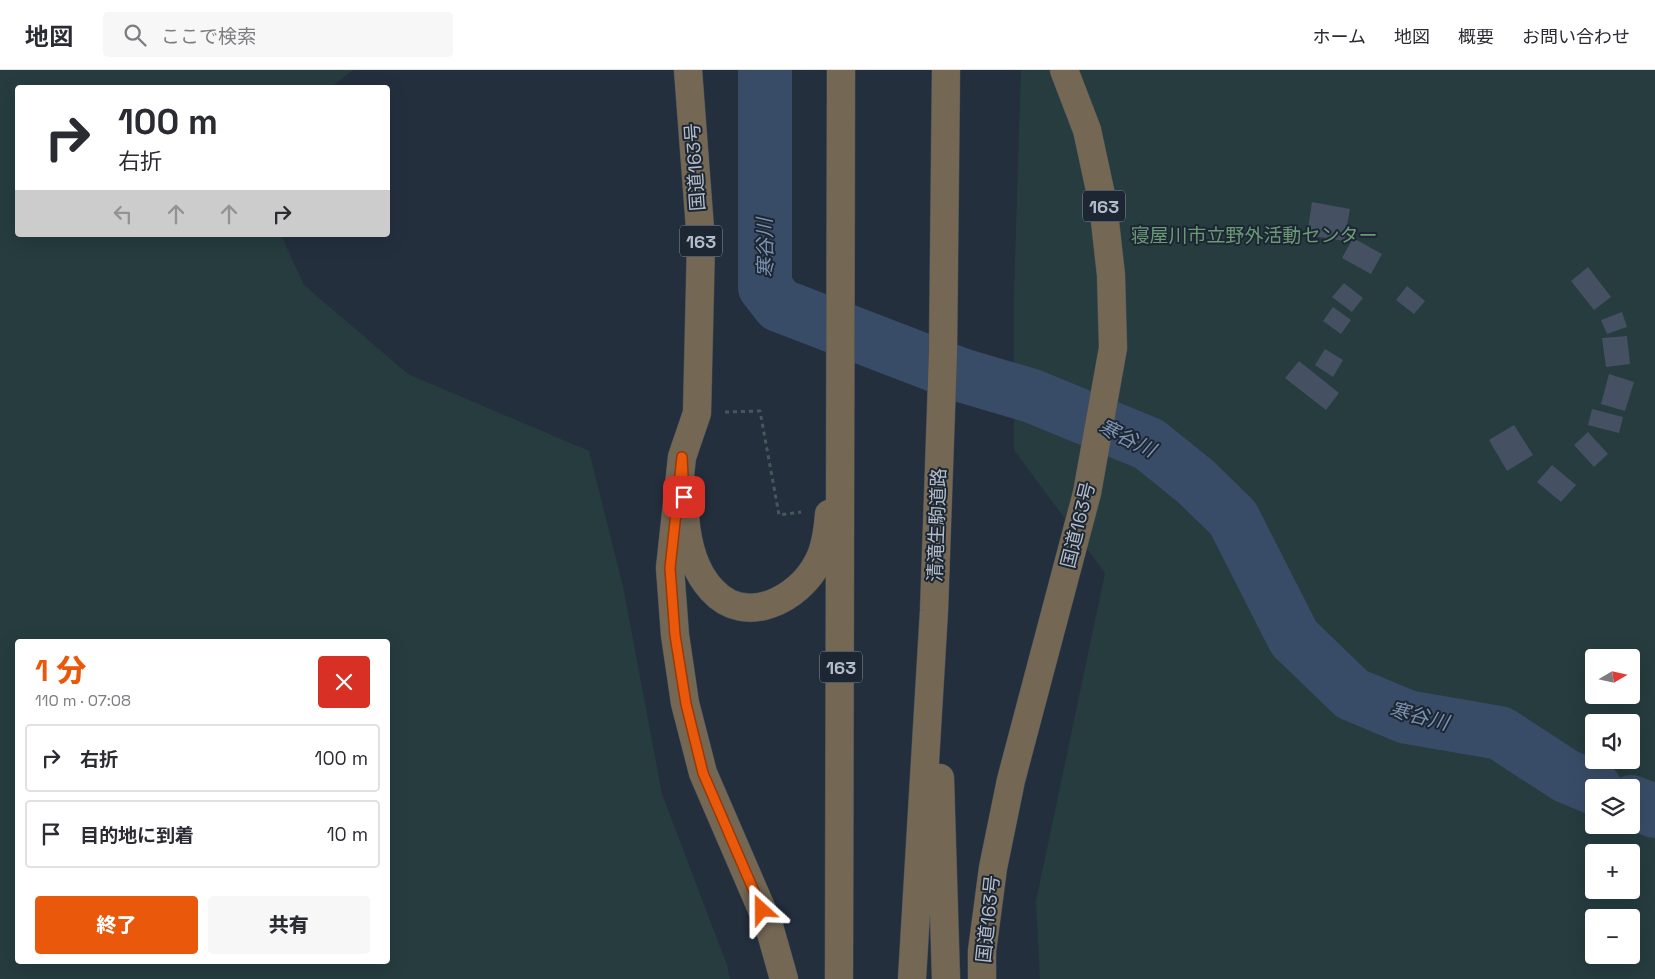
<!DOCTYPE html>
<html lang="ja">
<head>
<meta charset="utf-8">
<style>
  :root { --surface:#fff; --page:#f7f7f7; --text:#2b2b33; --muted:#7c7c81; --line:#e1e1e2; --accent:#ea580c }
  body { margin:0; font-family:"Space Grotesk","Noto Sans JP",sans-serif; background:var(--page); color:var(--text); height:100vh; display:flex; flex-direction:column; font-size:19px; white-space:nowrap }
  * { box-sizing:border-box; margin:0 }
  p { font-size:16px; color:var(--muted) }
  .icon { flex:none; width:28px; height:28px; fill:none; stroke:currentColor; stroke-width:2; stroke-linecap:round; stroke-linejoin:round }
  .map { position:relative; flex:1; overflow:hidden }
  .side { position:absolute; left:15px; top:569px; width:375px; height:325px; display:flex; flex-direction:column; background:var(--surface); border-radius:5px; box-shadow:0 5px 20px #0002 }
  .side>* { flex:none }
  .top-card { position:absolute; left:15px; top:15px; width:375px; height:152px; border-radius:5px; box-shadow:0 5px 20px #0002; background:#fff; color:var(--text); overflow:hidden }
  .needle { width:32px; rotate:81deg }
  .tools { position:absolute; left:1585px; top:579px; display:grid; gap:10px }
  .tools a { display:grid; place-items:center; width:55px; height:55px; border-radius:5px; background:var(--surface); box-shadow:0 5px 20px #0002; font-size:25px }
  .pin { position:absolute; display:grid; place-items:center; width:42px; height:42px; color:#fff; margin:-21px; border-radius:10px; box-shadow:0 2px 8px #0006 }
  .me { position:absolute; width:55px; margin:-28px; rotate:336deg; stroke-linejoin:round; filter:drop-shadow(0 0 4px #0008) }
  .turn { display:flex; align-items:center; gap:18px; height:105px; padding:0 20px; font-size:22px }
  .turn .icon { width:65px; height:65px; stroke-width:2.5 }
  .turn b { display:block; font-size:35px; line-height:42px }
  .lanes { display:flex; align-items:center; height:48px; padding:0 20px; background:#0003; justify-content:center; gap:25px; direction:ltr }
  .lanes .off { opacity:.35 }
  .round { display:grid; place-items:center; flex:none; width:52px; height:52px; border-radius:5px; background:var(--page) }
  .headline { display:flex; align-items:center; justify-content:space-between; height:85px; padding:0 20px }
  h1 { font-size:30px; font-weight:800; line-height:38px; color:var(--accent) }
  .button { display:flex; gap:10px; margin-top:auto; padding:10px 20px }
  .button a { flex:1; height:58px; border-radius:5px; background:var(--accent); color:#fff; font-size:20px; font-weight:800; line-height:58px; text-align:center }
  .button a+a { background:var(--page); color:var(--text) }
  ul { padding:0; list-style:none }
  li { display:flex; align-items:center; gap:15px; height:68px; margin:0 10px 8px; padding:0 10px; border:2px solid var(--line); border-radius:5px }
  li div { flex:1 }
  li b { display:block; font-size:19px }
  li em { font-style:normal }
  header { display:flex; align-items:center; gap:30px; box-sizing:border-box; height:70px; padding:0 25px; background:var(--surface); border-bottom:1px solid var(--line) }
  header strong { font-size:24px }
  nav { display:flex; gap:28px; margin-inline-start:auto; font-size:18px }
  .search { width:350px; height:45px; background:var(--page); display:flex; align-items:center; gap:12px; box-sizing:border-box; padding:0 18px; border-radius:5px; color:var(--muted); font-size:19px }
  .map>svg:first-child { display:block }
  .green { fill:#263c3f; fill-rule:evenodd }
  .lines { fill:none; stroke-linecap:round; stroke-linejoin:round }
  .river { stroke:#394c67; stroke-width:54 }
  .building { fill:#455162 }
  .highway-casing { stroke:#434c59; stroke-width:29 }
  .path { stroke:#44595c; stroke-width:3; stroke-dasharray:4 4; stroke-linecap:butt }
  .highway { stroke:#746855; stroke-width:28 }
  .route-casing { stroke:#983908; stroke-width:12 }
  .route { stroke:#ea580c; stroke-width:9 }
  .labels { text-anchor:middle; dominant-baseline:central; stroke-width:4; stroke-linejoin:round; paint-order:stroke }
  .shield { fill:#1d2633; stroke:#878f9c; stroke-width:1 }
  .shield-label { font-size:18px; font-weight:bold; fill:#b4bcc9 }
  .street-label { font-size:19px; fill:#b4bcc9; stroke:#1d2633 }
  .park-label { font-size:19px; fill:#6b9a76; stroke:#1d2633 }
  .water-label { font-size:20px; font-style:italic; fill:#7c92b1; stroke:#1d2633 }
</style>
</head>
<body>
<header>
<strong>地図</strong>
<div class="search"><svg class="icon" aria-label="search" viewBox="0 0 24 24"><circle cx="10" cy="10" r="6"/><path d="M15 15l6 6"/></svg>ここで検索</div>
<nav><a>ホーム</a><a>地図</a><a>概要</a><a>お問い合わせ</a></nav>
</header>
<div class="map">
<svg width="1655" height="909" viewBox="0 0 1655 909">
  <rect width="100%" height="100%" fill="#242f3e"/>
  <path class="green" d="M0,0H353L330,18H18V165H281L304,215L408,304L589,381L623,516L662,724L727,895L730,909H0ZM18,571H388V891H18Z
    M1021,0H1655V909H1040L1036,831L1105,503L1014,380V224ZM1594,588H1631V625H1594ZM1594,652H1631V690H1594ZM1594,718H1631V755H1594ZM1594,782H1631V820H1594ZM1594,848H1631V885H1594Z"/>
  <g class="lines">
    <path class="river" d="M765,0V217L779,235L961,305L1032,326L1149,374L1196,412L1233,448L1294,568L1352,624L1407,647L1500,663L1566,706L1595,718
      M1631,732L1655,741"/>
  </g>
  <path class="building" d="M1312,132L1350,139L1344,171L1307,165Z
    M1353,168L1382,184L1371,204L1342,188Z
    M1588,197L1611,227L1594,240L1571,211Z
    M1344,213L1363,228L1352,242L1332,227Z
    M1407,216L1425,231L1414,244L1396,230Z
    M1333,237L1351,250L1341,264L1323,251Z
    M1622,242L1627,257L1607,264L1601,250Z
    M1627,266L1630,294L1606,297L1602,268Z
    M1325,279L1343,290L1333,307L1315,295Z
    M1299,291L1339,323L1326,340L1285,308Z
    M1609,304L1634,312L1625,341L1601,334Z
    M1592,339L1623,347L1619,363L1588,355Z
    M1514,355L1533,385L1507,401L1489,370Z
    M1588,362L1608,384L1594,397L1574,375Z
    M1552,395L1576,415L1561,432L1537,412Z"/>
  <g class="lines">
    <g class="highway-casing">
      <path id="highway" d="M688,0L701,172L697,343L682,387L670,498L675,565L685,633L703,703L769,856L784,909
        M685,446C687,472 693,500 712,520C745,557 799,530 818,492C825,479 828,458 829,444
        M940,708L946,909
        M839,909L841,0
        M912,909L934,541L943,283L946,0
        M982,909V881L993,798L1011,710L1087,423L1113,278L1111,205L1103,134L1087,60L1064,0"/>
    </g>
    <path class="path" d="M725,342L760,341L779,445L801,442"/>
    <use href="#highway" class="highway"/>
  </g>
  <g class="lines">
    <g class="route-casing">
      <path id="route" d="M684,427L682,387L670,498L675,565L686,634L703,703L762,840"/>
    </g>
    <use href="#route" class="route"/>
  </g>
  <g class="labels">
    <g class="shield">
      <rect x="1083" y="120.5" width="42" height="31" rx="4"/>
      <rect x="680" y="155.5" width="42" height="31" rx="4"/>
      <rect x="820" y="581.5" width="42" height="31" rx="4"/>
    </g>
    <g class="shield-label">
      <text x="1104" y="136">163</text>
      <text x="701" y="171">163</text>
      <text x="841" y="597">163</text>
    </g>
    <g class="street-label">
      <text transform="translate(695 97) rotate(-94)">国道163号</text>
      <text transform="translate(937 455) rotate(-88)">清滝生駒道路</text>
      <text transform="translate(1078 455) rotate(-76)">国道163号</text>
      <text transform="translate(988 849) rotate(-84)">国道163号</text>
    </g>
    <g class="park-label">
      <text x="1254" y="165">寝屋川市立野外活動センター</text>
    </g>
    <g class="water-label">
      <text transform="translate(765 178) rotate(-91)">寒谷川</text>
      <text transform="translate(1127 368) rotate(26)">寒谷川</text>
      <text transform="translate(1419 646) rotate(14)">寒谷川</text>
    </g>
  </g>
</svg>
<div class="tools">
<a><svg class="needle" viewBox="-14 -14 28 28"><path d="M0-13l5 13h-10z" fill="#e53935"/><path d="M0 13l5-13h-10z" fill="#7c7c81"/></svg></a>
<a><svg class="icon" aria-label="sound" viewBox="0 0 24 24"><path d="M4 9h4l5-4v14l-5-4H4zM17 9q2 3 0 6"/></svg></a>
<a><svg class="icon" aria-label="layers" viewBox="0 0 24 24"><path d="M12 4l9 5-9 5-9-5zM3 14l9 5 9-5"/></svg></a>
<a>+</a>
<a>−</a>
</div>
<div class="pin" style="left:684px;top:427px;background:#d93025"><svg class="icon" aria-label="arrive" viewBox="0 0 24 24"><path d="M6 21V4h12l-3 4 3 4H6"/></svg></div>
<svg class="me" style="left:762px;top:840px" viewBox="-20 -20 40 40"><path d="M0-17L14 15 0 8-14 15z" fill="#ea580c" stroke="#fff" stroke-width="4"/></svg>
<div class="top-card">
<div class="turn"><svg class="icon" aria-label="right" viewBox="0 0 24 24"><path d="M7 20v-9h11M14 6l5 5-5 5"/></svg><div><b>100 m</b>右折</div></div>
<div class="lanes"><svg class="icon off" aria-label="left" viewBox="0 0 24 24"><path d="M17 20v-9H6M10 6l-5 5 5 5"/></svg><svg class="icon off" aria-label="ahead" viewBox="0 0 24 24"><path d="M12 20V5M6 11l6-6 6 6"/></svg><svg class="icon off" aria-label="ahead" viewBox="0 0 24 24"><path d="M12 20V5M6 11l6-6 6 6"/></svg><svg class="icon" aria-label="right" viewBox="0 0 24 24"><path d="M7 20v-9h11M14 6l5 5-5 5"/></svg></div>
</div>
<section class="side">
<div class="headline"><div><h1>1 分</h1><p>110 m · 07:08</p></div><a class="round" style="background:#d93025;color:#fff"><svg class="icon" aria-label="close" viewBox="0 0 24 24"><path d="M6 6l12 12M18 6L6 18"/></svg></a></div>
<ul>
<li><svg class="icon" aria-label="right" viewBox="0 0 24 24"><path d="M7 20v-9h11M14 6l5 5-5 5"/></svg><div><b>右折</b></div><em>100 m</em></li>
<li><svg class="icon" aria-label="arrive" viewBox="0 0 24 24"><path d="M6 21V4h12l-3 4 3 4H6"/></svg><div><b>目的地に到着</b></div><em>10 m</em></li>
</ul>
<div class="button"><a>終了</a><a>共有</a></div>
</section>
</div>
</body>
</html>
